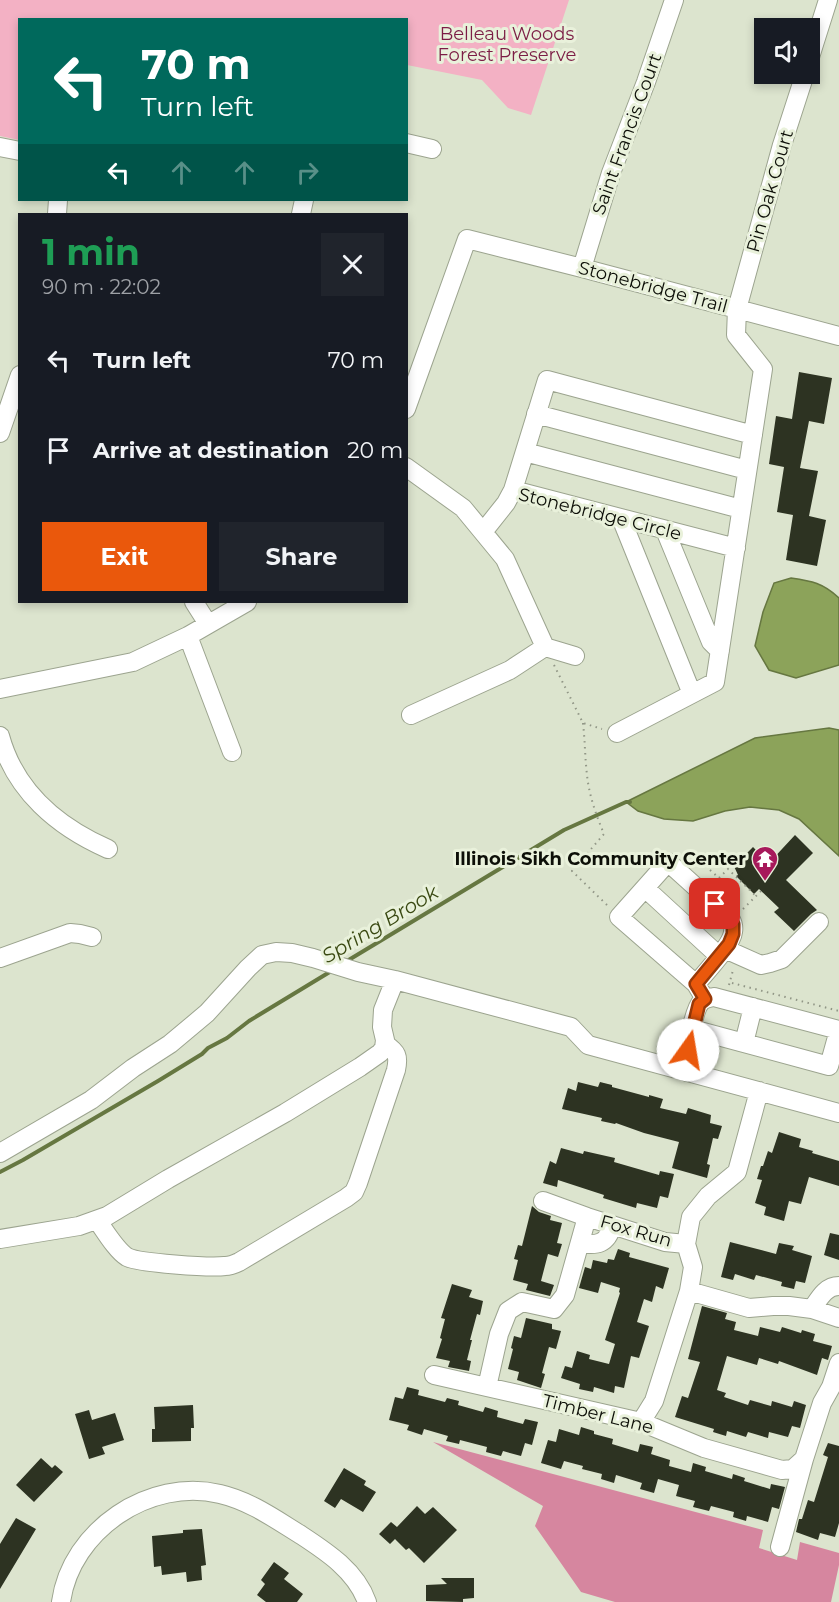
<!DOCTYPE html>
<html lang="en">
<head>
<meta charset="utf-8">
<style>
  :root { --surface:#171b24; --page:#20242c; --text:#f1f3f6; --muted:#9ea1a6; --accent:#ea580c }
  body { margin:0; font-family:Montserrat,sans-serif; background:var(--page); color:var(--text); height:100vh; display:flex; flex-direction:column; font-size:22px; white-space:nowrap }
  * { box-sizing:border-box; margin:0 }
  p { font-size:20px; color:var(--muted) }
  .icon { flex:none; width:33px; height:33px; fill:none; stroke:currentColor; stroke-width:2; stroke-linecap:round; stroke-linejoin:round }
  .map { position:relative; flex:1; overflow:hidden }
  .sheet { position:absolute; left:18px; top:213px; width:390px; height:390px; display:flex; flex-direction:column; background:var(--surface); border-radius:0px; box-shadow:0 3px 9px #0003 }
  .sheet>* { flex:none }
  .top-card { position:absolute; left:18px; top:18px; width:390px; height:183px; border-radius:0px; box-shadow:0 3px 9px #0003; background:#00695c; color:#fff; overflow:hidden }
  .controls { position:absolute; left:754px; top:18px; display:grid; gap:12px }
  .controls a { display:grid; place-items:center; width:66px; height:66px; border-radius:0px; background:var(--surface); box-shadow:0 3px 9px #0003; font-size:30px }
  .pin { position:absolute; display:grid; place-items:center; width:51px; height:51px; color:#fff; margin:-26px; border-radius:12px; box-shadow:0 3px 9px #0006 }
  .me { position:absolute; width:66px; margin:-33px; rotate:13deg; stroke-linejoin:round; filter:drop-shadow(0 0 4px #0008) }
  .turn { display:flex; align-items:center; gap:21px; height:126px; padding:0 24px; font-size:27px }
  .turn .icon { width:78px; height:78px; stroke-width:2.5 }
  .turn b { display:block; font-size:42px; line-height:51px }
  .lanes { display:flex; align-items:center; height:57px; padding:0 24px; background:#0003; justify-content:center; gap:30px; direction:ltr }
  .lanes .off { opacity:.35 }
  .round { display:grid; place-items:center; flex:none; width:63px; height:63px; border-radius:0px; background:var(--page) }
  .head { display:flex; align-items:center; justify-content:space-between; height:102px; padding:0 24px }
  h1 { font-size:36px; font-weight:700; line-height:45px; color:#1e9e55 }
  .action { display:flex; gap:12px; margin-top:auto; padding:12px 24px }
  .action a { flex:1; height:69px; border-radius:0px; background:var(--accent); color:#fff; font-size:24px; font-weight:700; line-height:69px; text-align:center }
  .action a+a { background:var(--page); color:var(--text) }
  ul { padding:0; list-style:none }
  li { display:flex; align-items:center; gap:18px; height:90px; padding:0 24px }
  li div { flex:1 }
  li b { display:block; font-size:22px }
  li em { font-style:normal }
  .map>svg:first-child { display:block }
  .green { fill:#f3b1c4 }
  .forest { fill:#d6869f }
  .water { fill:#8ca35a; stroke:#667741; stroke-width:1.5 }
  .lines { fill:none; stroke-linecap:round; stroke-linejoin:round }
  .stream { stroke:#667741; stroke-width:4 }
  .building { fill:#2d3322 }
  .minor-casing { stroke:#9ca48f; stroke-width:20 }
  .path { stroke:#919686; stroke-width:2; stroke-dasharray:1.5 4.5; stroke-linecap:butt }
  .minor { stroke:#fff; stroke-width:18 }
  .route-casing { stroke:#983908; stroke-width:15 }
  .route { stroke:#ea580c; stroke-width:10 }
  .labels { text-anchor:middle; dominant-baseline:central; stroke-width:6; stroke-linejoin:round; paint-order:stroke }
  .park-label { font-size:18px; fill:#7c1d45; stroke:#e9f1db }
  .street-label { font-size:18px; fill:#0d0f08; stroke:#e9f1db }
  .poi-label { font-size:18px; font-weight:bold; fill:#0d0f08; stroke:#e9f1db; text-anchor:end }
  .water-label { font-size:20px; font-style:italic; fill:#3a4912; stroke:#e9f1db }
</style>
</head>
<body>
<div class="map">
<svg width="839" height="1602" viewBox="0 0 839 1602">
  <rect width="100%" height="100%" fill="#dce4ce"/>
  <path class="green" d="M0,0H569L531,115L508,108L482,80L407,65L406,20H20L19,140L0,136Z"/>
  <path class="forest" d="M433,1442L763,1530L759,1548L797,1560L800,1542L839,1553V1565L831,1602H615L581,1592L535,1526L543,1506Z"/>
  <path class="water" d="M791,578C812,581 823,583 839,598V665L796,678L769,670L755,646L763,612L774,583Z
    M829,728L839,730V856L799,819L779,810L750,807L725,811L693,821L664,819L638,811L626,802L755,738Z"/>
  <g class="lines">
    <path class="stream" d="M347,961L564,830L626,802H630
      M0,1172L23,1160L158,1081L202,1054L208,1048L227,1038L249,1021L333,970"/>
  </g>
  <path class="building" d="M799,372L832,378L824,424L809,421L800,468L818,471L809,516L826,520L817,566L786,560L793,515L777,512L784,467L769,464L776,416L792,419Z
    M795,835L813,853L786,880L817,910L811,914L794,931L774,912L779,908L759,889L754,894L736,876L738,875L732,862L747,853L753,847L769,863Z
    M578,1082L598,1087L600,1082L612,1085V1087L649,1097V1095L663,1099L660,1108L686,1114L688,1108L711,1115L710,1123L722,1126L718,1139L713,1138L707,1164L710,1165L707,1178L672,1168L679,1142L644,1133L616,1123L615,1124L601,1121L602,1118L562,1109L568,1088L576,1091Z
    M779,1132L801,1139L799,1147L813,1151L812,1153L839,1161V1186L809,1177L801,1204L789,1201L784,1221L764,1215L766,1207L755,1203L762,1180L757,1179L761,1166H763L768,1151L772,1153Z
    M561,1148L583,1154L584,1151L615,1158L614,1162L659,1175L660,1171L674,1174L668,1198L660,1196L657,1208L637,1203L636,1208L603,1198L604,1195L558,1180L557,1187L543,1183L550,1161L556,1164Z
    M532,1206L539,1212L551,1216L550,1220L562,1223L557,1243L562,1244L558,1257L548,1254L541,1281L554,1285L550,1296L526,1290L528,1284L513,1280L518,1260L514,1259L518,1245L522,1246Z
    M830,1233L839,1235V1260L824,1255Z
    M730,1242L776,1254L779,1243L794,1246L792,1250L812,1256L805,1283L796,1281L794,1289L781,1286L782,1282L756,1275L754,1280L735,1274L733,1280L721,1277Z
    M618,1249L630,1253L629,1257L669,1268L663,1289L656,1286L652,1302L644,1299L637,1322L649,1326L639,1358L631,1356L624,1388L615,1386L614,1393L594,1387L593,1392L579,1389L580,1384L561,1378L565,1366L572,1368L577,1351L590,1355L589,1359L609,1364L615,1344L605,1340L620,1293L619,1292L620,1288L601,1282L598,1293L579,1288L585,1267L591,1269L593,1260L607,1263L608,1259L614,1260Z
    M452,1284L472,1290L469,1297L483,1301L480,1315L477,1314L470,1340H472L467,1360L471,1361L469,1371L448,1367L450,1361L436,1358L442,1339L440,1338L445,1319L441,1318Z
    M702,1306L727,1313L725,1319L736,1322L734,1330L758,1336L760,1327L780,1332L782,1327L801,1333L802,1330L815,1334L813,1341L832,1346L828,1360L822,1358L817,1375L779,1361L778,1364L759,1358L757,1365L727,1356L717,1390L726,1393L724,1397L748,1405L750,1400L771,1406L772,1401L792,1407L794,1401L806,1405L800,1428L792,1426L788,1437L769,1432L768,1438L748,1432L746,1437L727,1431L726,1436L713,1432L714,1429L675,1417L682,1396L688,1398L700,1362L688,1359Z
    M526,1318L552,1324V1329L561,1331L556,1349L549,1347L542,1373L545,1374L541,1388L517,1380L519,1372L508,1369L513,1349L511,1348L514,1336L521,1338Z
    M407,1387L419,1390L418,1395L445,1402L447,1398L459,1401L458,1405L483,1412L485,1407L498,1411L497,1417L523,1424L525,1419L538,1422L532,1445L525,1443L521,1456L503,1451L501,1456L486,1452L487,1447L460,1440L459,1444L446,1441L448,1436L424,1429L422,1435L407,1430L409,1425L389,1420L395,1397L403,1399Z
    M193,1405L194,1428H191V1441L152,1442V1429H155L154,1407Z
    M89,1410L92,1420L115,1413L124,1440L102,1447L105,1454L89,1459L75,1414Z
    M581,1427L594,1431V1434L613,1439L612,1444L638,1452L640,1444L653,1447L651,1454L670,1460L669,1466L691,1472L693,1463L706,1467L705,1471L732,1479L733,1474L745,1478L744,1481L770,1489L771,1484L785,1487L779,1509L772,1507L768,1522L747,1516L746,1521L733,1517L734,1512L711,1506L709,1511L693,1507L695,1501L676,1496L679,1485L658,1479L654,1493L640,1489L642,1483L616,1475L614,1483L601,1479L602,1474L582,1469L583,1466L564,1461L561,1469L541,1463L548,1440L556,1442L559,1429L579,1435Z
    M828,1443L839,1446V1523L835,1537L820,1533L818,1540L796,1532L799,1519H802L808,1500L814,1502L828,1457L823,1455Z
    M41,1458L52,1468L55,1465L63,1472L34,1502L16,1485Z
    M344,1468L366,1481L364,1485L376,1492L363,1512L341,1499L335,1508L324,1501Z
    M417,1506L425,1514L433,1507L457,1530L424,1563L409,1548L406,1550L395,1539L390,1544L379,1534L391,1522L397,1527Z
    M16,1518L36,1529L0,1589V1544Z
    M202,1529L206,1565L201,1566L202,1580L187,1582L186,1572L162,1575L161,1566L154,1567L152,1536L183,1533V1530Z
    M274,1562L289,1573L284,1579L303,1594L297,1602H266L257,1595L265,1584L261,1580Z
    M441,1578H474V1598L463,1599V1602L426,1601V1585L447,1584Z"/>
  <g class="lines">
    <g class="minor-casing">
      <path id="minor" d="M810,57L828,0
        M406,143L432,149
        M0,147L20,151
        M57,214L58,200
        M301,214L304,200
        M582,268L611,173L646,82L674,0
        M406,409L467,239L582,268L839,336
        M536,414L747,470
        M0,433L20,375
        M525,452L741,509
        M406,467L463,508L505,559L545,647L575,656
        M513,490L547,380L753,435
        M621,518L692,694
        M665,530L711,642L720,651
        M483,532L506,503L513,490L736,548
        M194,602L208,624
        M188,636L232,752
        M0,689L133,662L188,636L247,602
        M411,715L510,670L545,647
        M617,733L715,682L763,369L736,335L737,309L782,145L805,74
        M0,736C15,791 58,827 108,849
        M645,888L719,956
        M725,949L761,965L770,963L782,959L819,922
        M0,958L70,933L80,934L92,937
        M696,984C705,973 732,945 733,932C734,927 733,923 730,918L668,862L619,917L696,984L705,999
        M744,1043L753,1007
        M683,1070C686,1057 693,1010 701,1002C705,998 709,998 714,997L839,1030L829,1066L692,1029
        M0,1153L91,1100L133,1068L170,1044L207,1013L248,968L262,955L276,952L292,953L313,958L358,972L395,980L571,1027L588,1045L839,1113
        M543,1201L587,1217L665,1242L686,1244
        M97,1220C105,1231 116,1250 127,1257C138,1263 211,1268 225,1266C230,1266 235,1264 239,1262L346,1198L354,1192L358,1183L396,1070C399,1056 397,1052 385,1044
        M0,1239L79,1226L107,1216L168,1179L285,1113L360,1067L380,1053L384,1048L385,1040L382,1027L383,1010L395,980
        M580,1243C597,1246 608,1244 612,1225
        M689,1291L749,1308L773,1306H789L812,1309L839,1318
        M812,1309C819,1299 825,1286 839,1286
        M434,1375L641,1422L704,1448L782,1470L793,1469L804,1459L822,1403L831,1387L839,1363
        M487,1387L499,1334L508,1311L522,1302L554,1309L565,1295L587,1217
        M641,1422L654,1401L689,1291L693,1267L686,1244L691,1217L708,1196L737,1172L759,1091
        M780,1547L804,1459
        M61,1602C71,1530 150,1477 220,1494C250,1501 275,1519 301,1535C327,1552 356,1571 367,1602"/>
    </g>
    <path class="path" d="M554,665L583,723L602,729
      M583,723C585,741 585,758 587,775C589,795 596,815 604,834L572,871L608,906
      M710,870L719,878L728,869L756,896
      M743,909L761,891
      M732,983L839,1011
      M729,985L733,970
      M709,1063L712,1049"/>
    <use href="#minor" class="minor"/>
  </g>
  <g class="lines">
    <g class="route-casing">
      <path id="route" d="M688,1050L699,1004L705,999L696,984L729,944L733,934V924L730,918L715,904"/>
    </g>
    <use href="#route" class="route"/>
  </g>
  <defs>
    <g id="temple-pin" transform="scale(1.35)"><path d="M0 17L-7.5 6A9.5 9.5 0 1 1 7.5 6Z" fill="#a7195b" stroke="#e9f1db"/><path d="M0-6L5-2H3V0L6.5 2.5H4V6H1.5V3h-3V6H-4V2.5H-6.5L-3 0V-2H-5Z" fill="#fff"/></g>
  </defs>
  <g fill-rule="evenodd">
    <use href="#temple-pin" x="765" y="859"/>
  </g>
  <g class="labels">
    <g class="park-label">
      <text x="507" y="34">Belleau Woods<tspan x="507" dy="21">Forest Preserve</tspan></text>
    </g>
    <g class="street-label">
      <text transform="translate(627 134) rotate(-70)">Saint Francis Court</text>
      <text transform="translate(770 191) rotate(-74)">Pin Oak Court</text>
      <text transform="translate(653 287) rotate(15)">Stonebridge Trail</text>
      <text transform="translate(600 514) rotate(14)">Stonebridge Circle</text>
      <text transform="translate(636 1231) rotate(16)">Fox Run</text>
      <text transform="translate(598 1414) rotate(14)">Timber Lane</text>
    </g>
    <g class="poi-label">
      <text x="746" y="859">Illinois Sikh Community Center</text>
    </g>
    <g class="water-label">
      <text transform="translate(380 924) rotate(-31)">Spring Brook</text>
    </g>
  </g>
</svg>
<div class="controls">
<a><svg class="icon" aria-label="sound" viewBox="0 0 24 24"><path d="M4 9h4l5-4v14l-5-4H4zM17 9q2 3 0 6"/></svg></a>
</div>
<div class="pin" style="left:715px;top:904px;background:#d93025"><svg class="icon" aria-label="arrive" viewBox="0 0 24 24"><path d="M6 21V4h12l-3 4 3 4H6"/></svg></div>
<svg class="me" style="left:688px;top:1050px" viewBox="-20 -20 40 40"><circle r="19" fill="#fff"/><path d="M0-13L10 11 0 6-10 11z" fill="#ea580c"/></svg>
<div class="top-card">
<div class="turn"><svg class="icon" aria-label="left" viewBox="0 0 24 24"><path d="M17 20v-9H6M10 6l-5 5 5 5"/></svg><div><b>70 m</b>Turn left</div></div>
<div class="lanes"><svg class="icon" aria-label="left" viewBox="0 0 24 24"><path d="M17 20v-9H6M10 6l-5 5 5 5"/></svg><svg class="icon off" aria-label="ahead" viewBox="0 0 24 24"><path d="M12 20V5M6 11l6-6 6 6"/></svg><svg class="icon off" aria-label="ahead" viewBox="0 0 24 24"><path d="M12 20V5M6 11l6-6 6 6"/></svg><svg class="icon off" aria-label="right" viewBox="0 0 24 24"><path d="M7 20v-9h11M14 6l5 5-5 5"/></svg></div>
</div>
<section class="sheet">
<div class="head"><div><h1>1 min</h1><p>90 m · 22:02</p></div><a class="round"><svg class="icon" aria-label="close" viewBox="0 0 24 24"><path d="M6 6l12 12M18 6L6 18"/></svg></a></div>
<ul>
<li><svg class="icon" aria-label="left" viewBox="0 0 24 24"><path d="M17 20v-9H6M10 6l-5 5 5 5"/></svg><div><b>Turn left</b></div><em>70 m</em></li>
<li><svg class="icon" aria-label="arrive" viewBox="0 0 24 24"><path d="M6 21V4h12l-3 4 3 4H6"/></svg><div><b>Arrive at destination</b></div><em>20 m</em></li>
</ul>
<div class="action"><a>Exit</a><a>Share</a></div>
</section>
</div>
</body>
</html>
